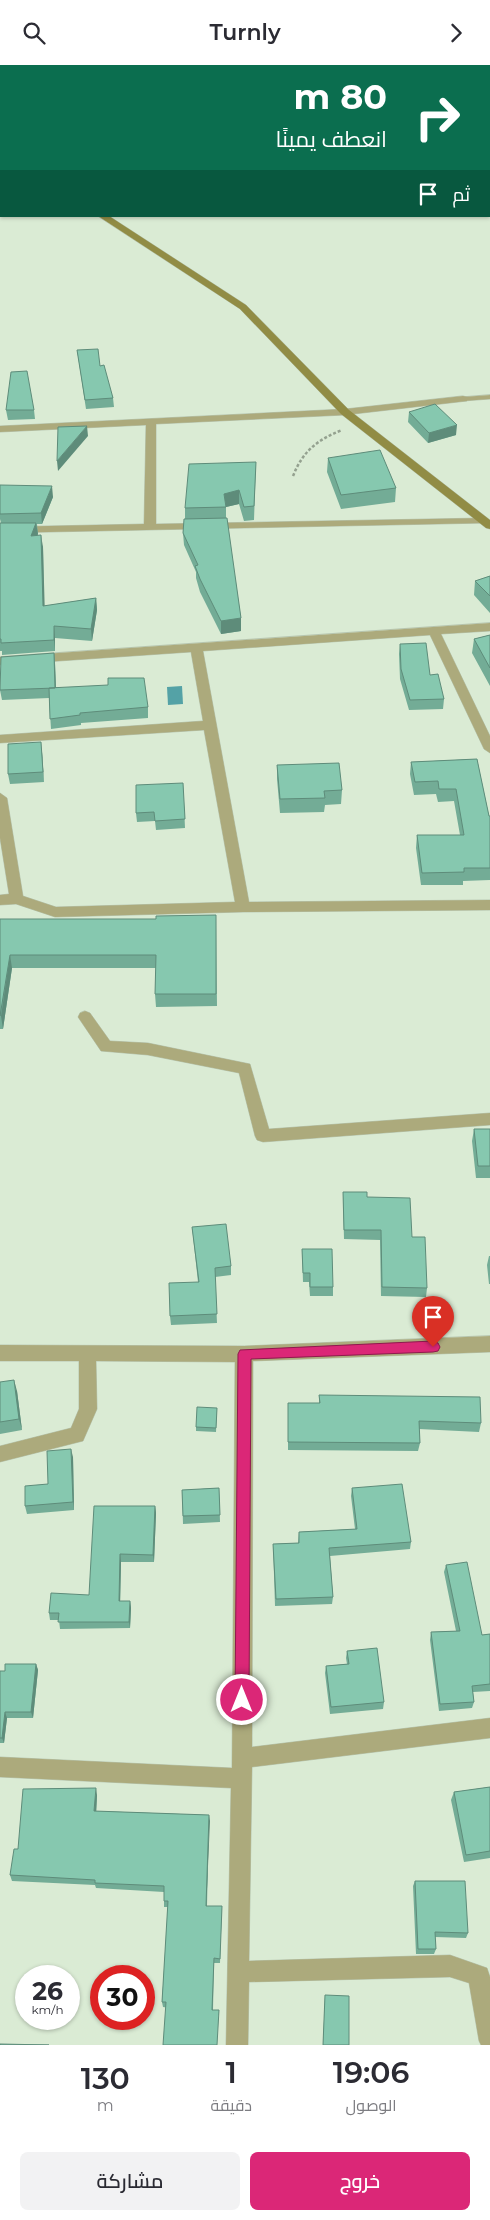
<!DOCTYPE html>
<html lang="ar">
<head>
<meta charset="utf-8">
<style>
  :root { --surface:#fff; --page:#f2f2f3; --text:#2b2b33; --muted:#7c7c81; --accent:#db2777 }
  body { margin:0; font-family:Montserrat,Cairo,sans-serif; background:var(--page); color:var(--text); direction:rtl; height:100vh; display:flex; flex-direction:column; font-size:19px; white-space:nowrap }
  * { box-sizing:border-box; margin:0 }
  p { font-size:16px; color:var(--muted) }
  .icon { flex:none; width:28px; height:28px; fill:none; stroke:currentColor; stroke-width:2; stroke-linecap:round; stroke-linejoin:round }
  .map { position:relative; height:1980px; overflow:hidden; direction:ltr }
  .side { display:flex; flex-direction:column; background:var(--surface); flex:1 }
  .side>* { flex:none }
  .guide { position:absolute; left:0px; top:0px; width:490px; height:152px; box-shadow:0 1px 4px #0004; direction:rtl; background:#0b6e4f; color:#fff; overflow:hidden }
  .speed { position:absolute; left:15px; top:1900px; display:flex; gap:10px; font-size:25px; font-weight:700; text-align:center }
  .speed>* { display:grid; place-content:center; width:65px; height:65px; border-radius:50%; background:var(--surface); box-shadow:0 1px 4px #0004; line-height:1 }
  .speed small { font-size:12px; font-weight:400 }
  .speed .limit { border:8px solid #d22; background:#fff; color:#111 }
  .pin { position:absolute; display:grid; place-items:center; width:42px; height:42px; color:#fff; margin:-51px -21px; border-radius:50% 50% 50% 0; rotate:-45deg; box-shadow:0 0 5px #0007 }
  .pin .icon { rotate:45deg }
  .me { position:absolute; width:55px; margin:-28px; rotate:0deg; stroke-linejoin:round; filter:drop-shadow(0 0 4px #0008) }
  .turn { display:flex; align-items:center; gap:18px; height:105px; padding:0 20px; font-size:22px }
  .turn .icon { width:65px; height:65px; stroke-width:2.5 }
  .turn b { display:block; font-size:35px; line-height:42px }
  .then { display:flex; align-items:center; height:48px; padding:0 20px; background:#0003; gap:10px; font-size:19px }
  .eta { display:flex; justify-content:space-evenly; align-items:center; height:85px; text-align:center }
  .eta b { font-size:30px; font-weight:600; line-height:35px }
  .action { display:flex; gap:10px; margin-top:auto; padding:10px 20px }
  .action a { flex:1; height:58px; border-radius:8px; background:var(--accent); color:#fff; font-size:20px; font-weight:600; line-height:58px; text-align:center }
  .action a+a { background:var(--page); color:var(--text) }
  header { display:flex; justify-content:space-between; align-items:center; height:65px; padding:0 20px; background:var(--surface); font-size:22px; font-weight:600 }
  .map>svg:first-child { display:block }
  .water { fill:#54a2a6 }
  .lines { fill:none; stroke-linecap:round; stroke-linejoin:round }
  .lane-casing { stroke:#b7c6b1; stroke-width:1 }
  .street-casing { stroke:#b7c6b1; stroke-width:1 }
  .secondary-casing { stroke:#b7c6b1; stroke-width:1 }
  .path { stroke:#94a18f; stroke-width:2.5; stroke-dasharray:3 2; stroke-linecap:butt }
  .lane { fill:#acaa7c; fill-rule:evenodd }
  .street { fill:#acaa7c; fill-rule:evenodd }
  .secondary { fill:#918c45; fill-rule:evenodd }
  .wall { fill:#73ac96 }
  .shaded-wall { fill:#5e8c7a }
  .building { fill:#86c8af; stroke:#5e8c7a }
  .route { fill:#db2777; stroke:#8e194d }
</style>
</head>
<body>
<header><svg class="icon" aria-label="forward" viewBox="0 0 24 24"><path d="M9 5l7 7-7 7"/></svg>Turnly<svg class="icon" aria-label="search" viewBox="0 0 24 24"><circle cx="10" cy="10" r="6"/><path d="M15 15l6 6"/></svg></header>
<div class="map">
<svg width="490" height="1980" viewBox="0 0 490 1980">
  <rect width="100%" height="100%" fill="#daebd4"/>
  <path class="water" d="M182,621L183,639L168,640L167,622Z"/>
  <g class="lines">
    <g class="lane-casing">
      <path id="lane" d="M490,330V334L463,336L459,334L463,332Z"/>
    </g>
    <g class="street-casing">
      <path id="street" d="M463,331L467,332V336L345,350L156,359V459L483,453L487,454L489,456L487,458L0,468V462L144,459L146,360L0,367V361L345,344Z
        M490,558V566L441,569L490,671V688L484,684L430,570L203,586L249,837L490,835V845L243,847L55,852L16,839L0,840V830L9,829L0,773V728L7,733L23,831L56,842L235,837L204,665L0,678V670L203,656L191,587L0,600V592Z
        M85,946L90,948L110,976L148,978L250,999L269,1064L490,1048V1060L263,1077L257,1075L255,1071L239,1008L148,990L101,986L78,952L80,948Z
        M490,1271V1287L253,1296L252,1682L490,1653V1673L252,1702L249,1896L450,1890L487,1903L490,1912V1980H481L479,1976L469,1918L450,1912L249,1917L248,1980H226L231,1723L0,1712V1692L232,1703L235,1297L96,1296L97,1344L83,1376L0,1397V1381L71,1363L79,1344V1296H0V1280L244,1281Z"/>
    </g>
    <g class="secondary-casing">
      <path id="secondary" d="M0,100L1,101V107L0,106Z
        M98,151H109L246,240L349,345L490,455V464L486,463L341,349L240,244Z"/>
    </g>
    <path class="path" d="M293,411C303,386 317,375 342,365"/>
    <use href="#lane" class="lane"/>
    <use href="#street" class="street"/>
    <use href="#secondary" class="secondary"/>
  </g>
  <path class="wall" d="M77,285L100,301L113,333L114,342L86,344Z
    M6,345H34L35,354L8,355Z
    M409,347L456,370L428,378L408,357Z
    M328,393L396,423L395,437L341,444L327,407Z
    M256,397L254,455L244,456L239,439L226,442V453L241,553V566L221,569L200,527L196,513V507L184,480L183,468L185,454V443Z
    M0,420L53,432L42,459H37L38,469L37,471L43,482L44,541L96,533L97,545L92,576L55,573V586L2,590V586H0V458H1L0,454Z
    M490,511V548L474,530L475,516Z
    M490,570V621L472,588L474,574Z
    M400,579L430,610L444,634L443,644L409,645L400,614L399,589Z
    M54,588L55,598L56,622L148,642V653L81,658V660L51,664L49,633L2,635L0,625Z
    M42,687L44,717L10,719L8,709Z
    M477,694L489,751H490V815L463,816V820H421L416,783L417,770H460L454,736L438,737L436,729L414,730L410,709L411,697Z
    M277,700L342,725L341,739L325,740L324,747L280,748L277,714Z
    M183,718L185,763L156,765L155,756L137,757L136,748Z
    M216,850L217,941L156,942L155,929L156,903H12L3,964H0V854H156Z
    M474,1064H490V1113H476L472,1076Z
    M343,1127L367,1132L412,1172L427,1223L426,1232L381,1231L380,1175L344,1174L343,1136Z
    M192,1162L231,1201V1210L215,1212L217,1258L171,1260L170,1251L198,1217Z
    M302,1184L333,1222V1231H310L309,1217H303Z
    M489,1191H490V1219H489L487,1200Z
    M0,1317L17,1326L22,1365L0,1369Z
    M319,1330L481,1358L479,1367L419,1364L420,1378L418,1386L288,1385V1346L319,1338Z
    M217,1343L216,1367L196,1366V1362Z
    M73,1392L74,1445L27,1449L25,1441L48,1419Z
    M219,1423L220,1457L183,1459L182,1425Z
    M352,1423L411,1477L410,1484L330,1491L333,1532L332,1539L275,1541L273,1479L298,1478L299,1467L355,1464L351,1431Z
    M155,1441L156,1448L154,1497H121L120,1536H130L131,1543L130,1563L60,1564L59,1555H50L49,1548L89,1530Z
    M446,1500L482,1570L490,1569V1626L473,1627L474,1637L472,1643L439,1646L430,1575L431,1567L456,1566L444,1507Z
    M347,1586L384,1637L383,1644L330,1649L325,1608L326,1601L347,1599L346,1593Z
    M36,1599L38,1605L33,1653H7L4,1678H0V1606H5Z
    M490,1722V1793L464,1797L451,1735L454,1727Z
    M97,1730L96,1746L209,1750L207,1841H222L220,1898H214L213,1945H219V1950L163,1942L162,1937L168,1842H164V1827L96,1823L95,1820L12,1816L10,1810L18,1784Z
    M415,1816L468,1868L466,1873L435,1872L436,1884L434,1889H416L413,1821Z
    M325,1930L349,1980H323Z"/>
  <path class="shaded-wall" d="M457,360L456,370L428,378L429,368Z
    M87,361L88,371L58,406L57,396Z
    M52,421L53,432L42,459L41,448Z
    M239,425V439L226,442L224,429Z
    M36,458L38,469L32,482L31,471Z
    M41,470L43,482L45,553L43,541Z
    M96,533L97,545L92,576L91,564Z
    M241,553V566L221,569V556Z
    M54,561L55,573V586L54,575Z
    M54,588L55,598L56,633L55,623Z
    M41,677L42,687L44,717L43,707Z
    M10,890L12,903L3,964L1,951Z
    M14,1315L17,1326L22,1365L19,1354Z
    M71,1384L73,1392L74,1445L73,1437Z
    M155,1441L156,1448L154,1497L153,1490Z
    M120,1489L121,1497L120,1543L119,1536Z
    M130,1536L131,1543L130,1563L129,1557Z
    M36,1599L38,1605L33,1653L31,1647Z
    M5,1647L7,1653L4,1678L2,1673Z
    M96,1723L97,1730L96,1752L94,1746Z
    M209,1750L210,1756L206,1846V1841Z"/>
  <path class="building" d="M98,284L100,301L104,300L113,333L85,335L77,285Z
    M27,306L34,345H6L11,307Z
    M435,339L457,360L429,368L409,347Z
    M87,361L57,396L58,362Z
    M380,385L396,423L341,430L328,393Z
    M256,397L254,441L244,442L239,425L224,429L226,442L185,443L189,399Z
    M0,420L52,421L41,448L0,449Z
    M227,453L241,553L221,556L200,514L195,501L198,500L183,468L184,454Z
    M0,458H36L31,471L41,470L43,541L96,533L91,564L54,561V575L1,578V574H0Z
    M490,511V531L475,516Z
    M490,570V603L474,574Z
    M426,578L430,610L438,609L444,634L410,635L401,604L400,579Z
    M54,588L55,623L0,625L1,592Z
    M108,613H144L148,642L80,648V650L50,654L49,623L108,620Z
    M41,677L43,707L8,709V679Z
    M477,694L489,751H490V803H464V807L422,808L417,770H464L456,724H439L438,716L415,717L411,697Z
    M339,698L342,725L324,726L325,733L280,734L277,700Z
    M183,718L185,754L155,756L154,747L136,748V720Z
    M216,850V929H155L156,890H10L0,951V854H156V851Z
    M474,1064H490V1101H478Z
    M343,1127H367V1132L410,1133L412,1172H425L427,1223L382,1222L381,1165H344Z
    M226,1159L231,1201L215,1203L217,1249L170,1251L169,1218L199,1217L192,1162Z
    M302,1184H332L333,1222H310V1208H303Z
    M14,1315L19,1354L0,1357V1317Z
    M319,1330L480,1332L481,1358L419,1356L420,1378L288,1377V1338H320Z
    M197,1342L217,1343L216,1363L196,1362Z
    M71,1384L73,1437L25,1441V1421L48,1419L47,1386Z
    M402,1419L411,1477L329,1483L333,1532L276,1534L273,1479L299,1478V1467L357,1464L352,1423Z
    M219,1423L220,1450L183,1451L182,1425Z
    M94,1441H155L153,1490L120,1489L119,1536H130L129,1557H58L59,1548H49L51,1528L89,1530Z
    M467,1497L482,1570L490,1569V1619L472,1621L474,1637L440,1639L431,1567L460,1566L446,1500Z
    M377,1583L384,1637L331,1642L326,1601L349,1599L347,1586Z
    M5,1599H36L31,1647H5L2,1673H0V1606H5Z
    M490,1722V1786L466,1790L454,1727Z
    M96,1723L94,1746L209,1750L206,1841H222L220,1894L214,1893L212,1945H219L217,1980H163L166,1937H162L168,1836H164V1821L95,1818V1815L10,1810L14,1784H18L23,1724Z
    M415,1816H465L468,1868L435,1867L436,1884H418Z
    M325,1930L349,1931V1980H323Z
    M0,1979L49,1980H0Z"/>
  <path class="route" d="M433,1276L438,1278L440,1282L438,1286L433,1287L251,1294L249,1635L247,1640L242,1642L237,1640L235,1635L238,1289L240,1285Z"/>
</svg>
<div class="speed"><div>26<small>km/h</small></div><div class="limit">30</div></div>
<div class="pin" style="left:433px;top:1282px;background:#d93025"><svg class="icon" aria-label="arrive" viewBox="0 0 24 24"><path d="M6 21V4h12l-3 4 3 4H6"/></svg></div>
<svg class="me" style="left:242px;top:1635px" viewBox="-20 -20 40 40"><circle r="17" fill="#db2777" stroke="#fff" stroke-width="3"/><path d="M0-11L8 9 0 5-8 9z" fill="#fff"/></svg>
<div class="guide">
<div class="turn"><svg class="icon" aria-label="right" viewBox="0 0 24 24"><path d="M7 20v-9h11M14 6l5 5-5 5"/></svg><div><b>80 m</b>انعطف يمينًا</div></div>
<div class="then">ثم<svg class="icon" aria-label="arrive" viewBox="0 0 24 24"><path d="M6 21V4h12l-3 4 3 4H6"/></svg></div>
</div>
</div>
<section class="side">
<div class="eta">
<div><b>19:06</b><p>الوصول</p></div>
<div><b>1</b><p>دقيقة</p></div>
<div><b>130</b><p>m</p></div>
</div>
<div class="action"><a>خروج</a><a>مشاركة</a></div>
</section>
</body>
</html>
